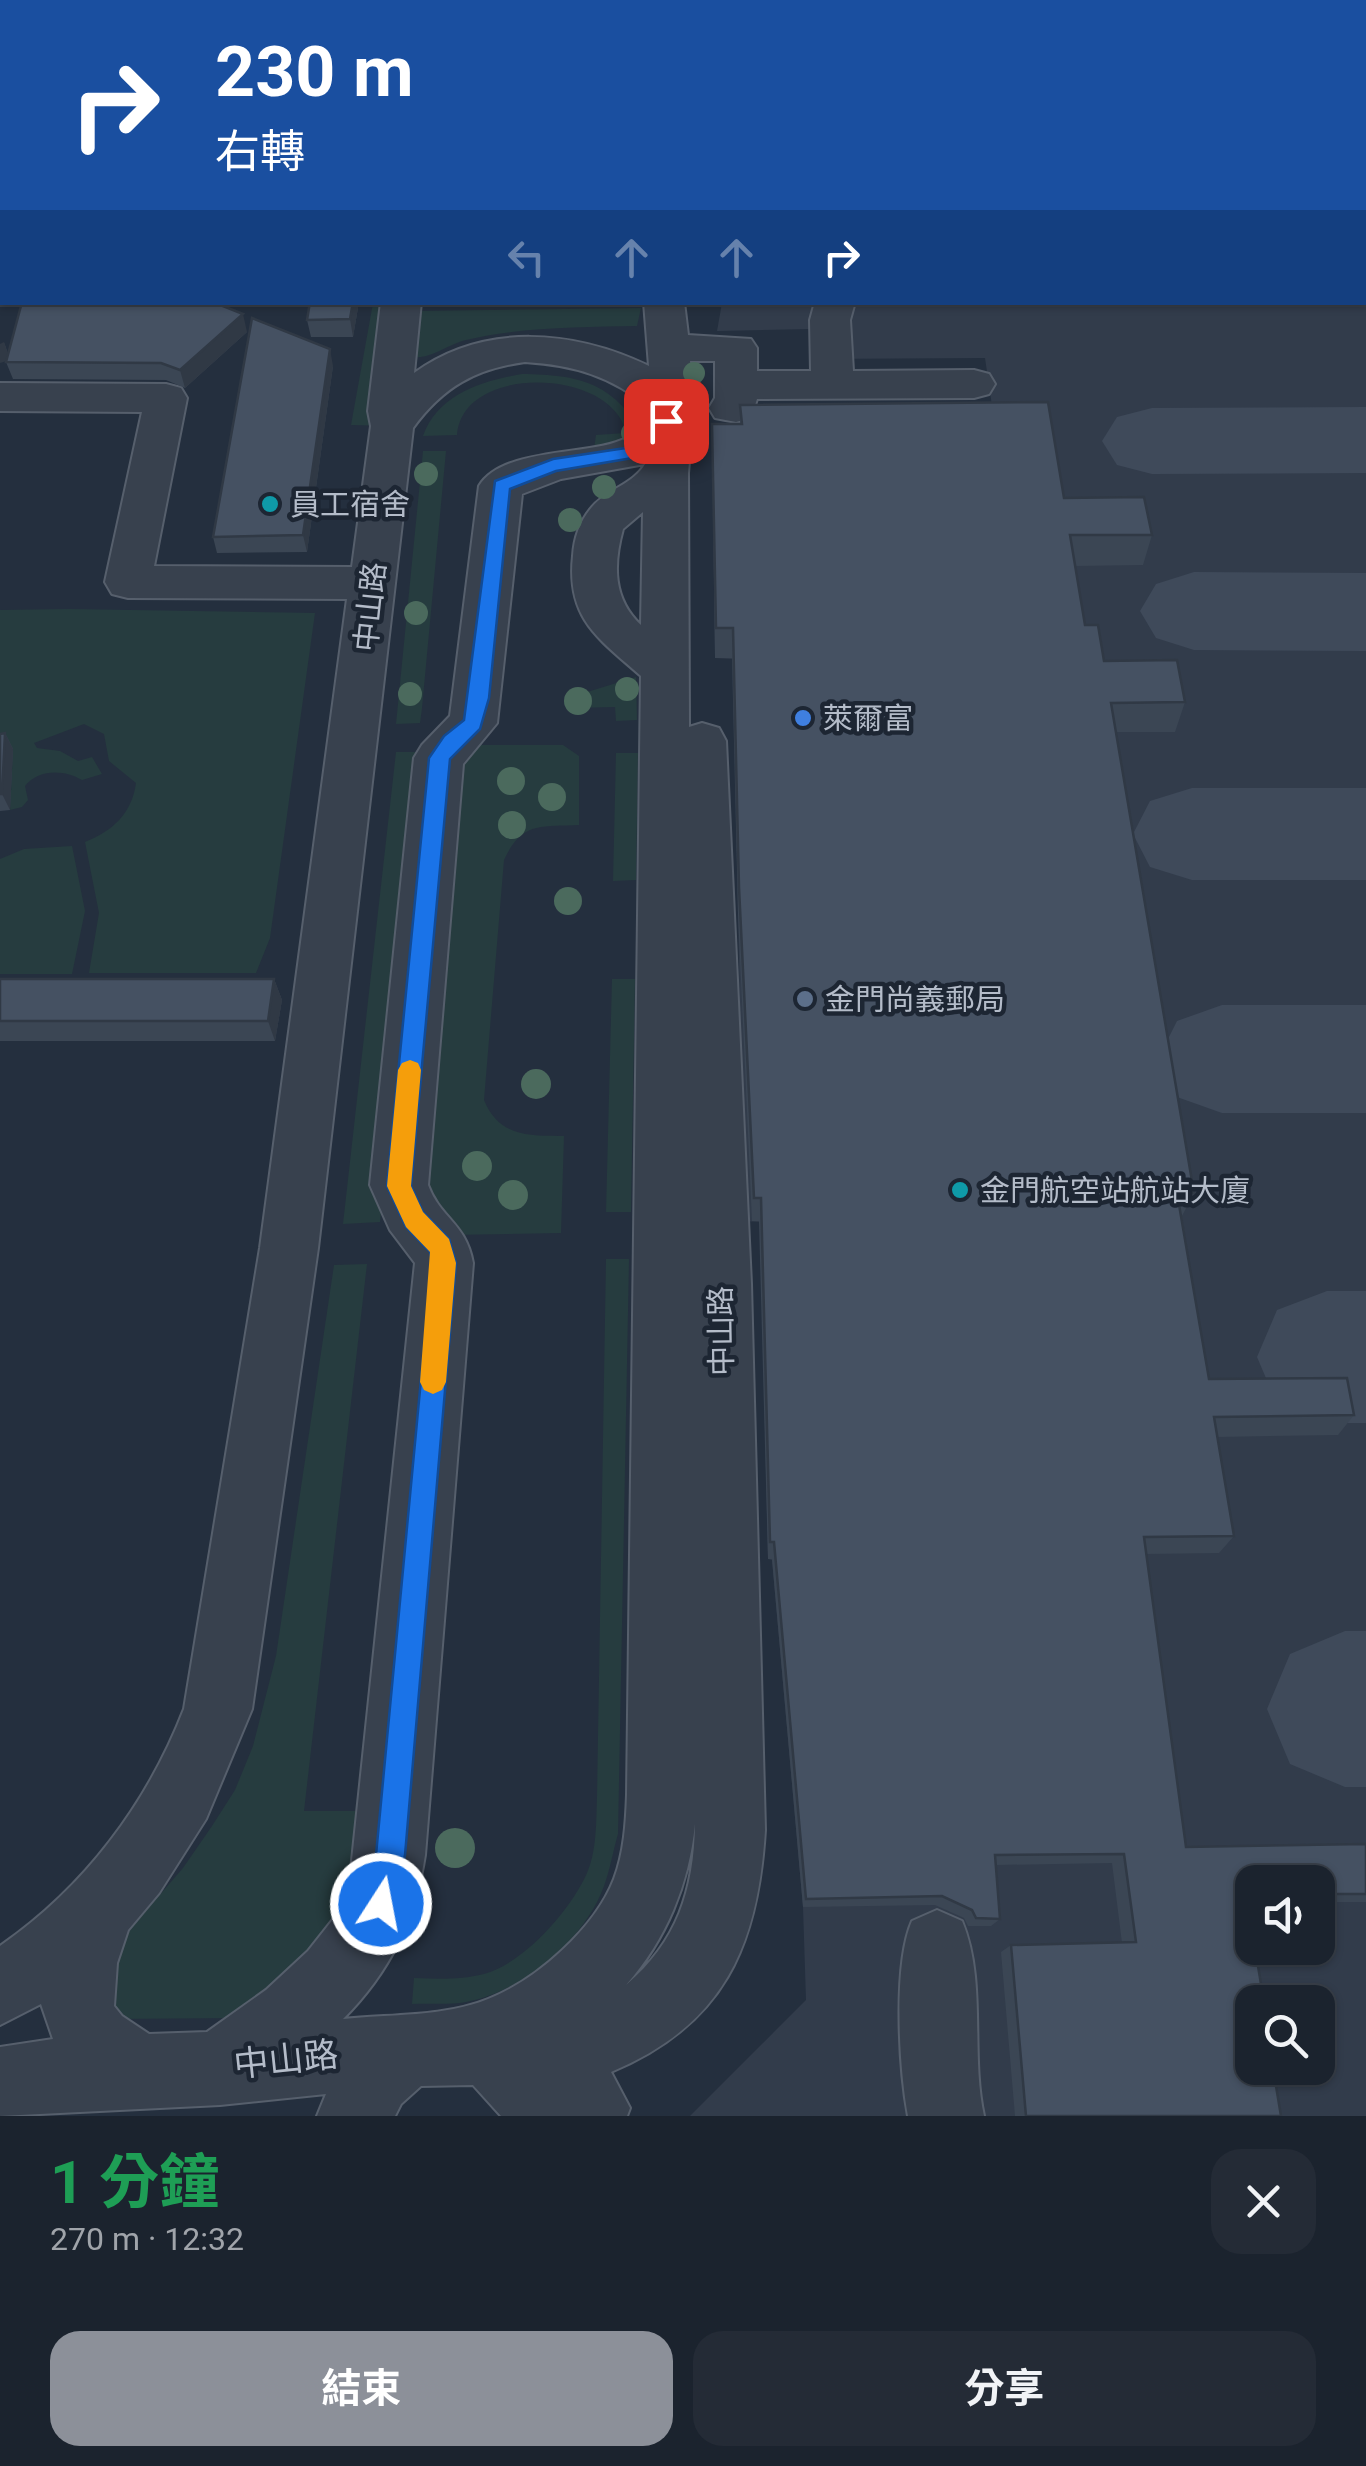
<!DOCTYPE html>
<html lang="zh-TW">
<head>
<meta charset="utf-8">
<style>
  :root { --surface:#1b232e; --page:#242b36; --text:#f1f3f6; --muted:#a0a4aa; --line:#39404a; --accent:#8c9099 }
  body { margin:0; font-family:Roboto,"Noto Sans TC",sans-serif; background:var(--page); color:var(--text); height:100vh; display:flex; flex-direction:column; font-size:38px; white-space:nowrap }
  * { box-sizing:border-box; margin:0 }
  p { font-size:32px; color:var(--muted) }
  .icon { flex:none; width:55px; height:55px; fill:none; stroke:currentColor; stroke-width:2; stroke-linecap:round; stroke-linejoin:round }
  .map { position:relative; height:2116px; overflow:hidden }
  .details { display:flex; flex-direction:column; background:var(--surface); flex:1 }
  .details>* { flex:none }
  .banner { position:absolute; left:0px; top:0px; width:1368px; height:305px; box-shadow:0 2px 8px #0004,0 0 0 2px var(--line); background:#1a4fa0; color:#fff; overflow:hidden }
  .buttons { position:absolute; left:1235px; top:1865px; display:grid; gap:20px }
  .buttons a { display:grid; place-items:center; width:100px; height:100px; border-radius:20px; background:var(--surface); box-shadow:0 2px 8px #0004,0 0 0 2px var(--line); font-size:50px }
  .pin { position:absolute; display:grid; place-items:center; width:85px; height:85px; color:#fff; margin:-42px; border-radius:20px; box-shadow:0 5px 15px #0006 }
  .me { position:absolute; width:110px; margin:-55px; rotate:11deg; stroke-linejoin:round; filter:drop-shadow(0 0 8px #0008) }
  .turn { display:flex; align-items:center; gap:35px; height:210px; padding:0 50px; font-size:45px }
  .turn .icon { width:130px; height:130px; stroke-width:2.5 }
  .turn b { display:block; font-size:70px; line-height:85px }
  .lanes { display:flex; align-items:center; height:95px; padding:0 50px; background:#0003; justify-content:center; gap:50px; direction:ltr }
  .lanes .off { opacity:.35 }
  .round { display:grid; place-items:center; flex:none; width:105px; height:105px; border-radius:30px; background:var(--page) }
  .headline { display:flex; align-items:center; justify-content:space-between; height:170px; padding:0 50px }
  h1 { font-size:60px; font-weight:700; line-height:75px; color:#1e9e55 }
  .action { display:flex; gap:20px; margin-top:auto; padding:20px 50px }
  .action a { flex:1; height:115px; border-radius:30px; background:var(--accent); color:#fff; font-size:40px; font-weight:700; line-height:115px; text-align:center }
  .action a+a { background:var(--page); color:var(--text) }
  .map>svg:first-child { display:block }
  .airport { fill:#323c4b; fill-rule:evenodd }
  .green { fill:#263c3f }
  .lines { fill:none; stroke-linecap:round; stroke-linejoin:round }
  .taxiway { fill:#3f4a5a; fill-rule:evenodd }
  .minor-casing { stroke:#565f6c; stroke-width:4 }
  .minor { fill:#38414e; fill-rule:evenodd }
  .tree { fill:#4b6a5d }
  .wall { fill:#3b4654 }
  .shaded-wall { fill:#303945 }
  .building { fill:#455162; stroke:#303945; stroke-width:2.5 }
  .route { fill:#1a73e8; stroke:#114b97; stroke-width:2.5 }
  .slow { fill:#f59e0b }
  .culture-dot { fill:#0f9aa8; stroke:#1d2633; stroke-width:4 }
  .shop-dot { fill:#3f7fe0; stroke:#1d2633; stroke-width:4 }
  .service-dot { fill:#5c6f8a; stroke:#1d2633; stroke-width:4 }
  .labels { text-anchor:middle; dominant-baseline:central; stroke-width:9; stroke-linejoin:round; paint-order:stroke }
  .poi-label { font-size:30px; fill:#b4bcc9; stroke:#1d2633; text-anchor:start }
  .street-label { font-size:30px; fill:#b4bcc9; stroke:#1d2633 }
  .near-street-label { font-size:35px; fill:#b4bcc9; stroke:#1d2633 }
</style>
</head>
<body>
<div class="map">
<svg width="1366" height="2116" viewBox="0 0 1366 2116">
  <rect width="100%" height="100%" fill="#242f3e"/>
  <path class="airport" d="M1366,128V2116H690L806,2000L803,1907L772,1560L768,1559L760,1222L744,1221L733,659L715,658L712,455L996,433L985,358L811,359L810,329L717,331L722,303L1365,302ZM1252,1882H1318V1948H1252ZM1252,2002H1318V2068H1252Z"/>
  <path class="green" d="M0,0H1366V56L1365,2H2L0,274Z
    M373,303H401L392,426L351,425Z
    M641,308L637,326C582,327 520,327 466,340C449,344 430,359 415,357L418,311Z
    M522,374C580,375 611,382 643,433L593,456L596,435L626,433C613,368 462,363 457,435L423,436C438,394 482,381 522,374Z
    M423,451H446L422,708L420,723L396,724Z
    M69,609L315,613L270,938L256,973H89L99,913L85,842C113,831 132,813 136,783L109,761L104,734L84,724L34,743L37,748L60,751L78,761L92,757L102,774L82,780C64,769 38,769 25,786L28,800L22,807L10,810L13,749L0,744V610Z
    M636,677L637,720L616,721L615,707L571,708V697Z
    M477,745H563L579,756V825C541,827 522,821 504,860L484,1100C499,1137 529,1136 564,1136L561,1233L448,1235L412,1182L453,770Z
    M396,752H427L380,1222L343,1224Z
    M616,753H638L636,880L613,881Z
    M72,846L85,911L72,974H0V859L24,849Z
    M612,979H635L631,1212H606Z
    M606,1259H629L618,1834C613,1851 610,1870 604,1886C584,1941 522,1992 466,2002C449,2005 430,2003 412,2004L414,1978C438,1979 460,1980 484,1974C523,1964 571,1910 587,1873C597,1850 596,1822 597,1797Z
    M367,1264L304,1811H371L354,1912L237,2018L110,2019L113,1949L183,1868L212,1826L235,1790L253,1746L276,1656L334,1265Z"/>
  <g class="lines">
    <path class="taxiway" d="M1366,407V473L1152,474L1117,465L1102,441L1117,417L1152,408Z
      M1194,572L1366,573V651L1194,650L1156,638L1140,611L1156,584Z
      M1192,788H1366V880H1192L1150,867L1133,834L1150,801Z
      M1222,1005H1366V1113H1222L1177,1097L1158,1059L1177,1021Z
      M1327,1291H1366V1423H1327L1277,1404L1257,1357L1277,1310Z
      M1345,1631H1366V1787H1345L1290,1764L1267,1709L1290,1654Z"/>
    <g class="minor-casing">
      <path id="minor" d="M1366,81V104H1365V81Z
        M1365,150H1366V175H1365Z
        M1366,241V266H1365V241Z
        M381,302H421L414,373C484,322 574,330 649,366L644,302H684L688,335L751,339L757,348V371H811L810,320L815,302H855L850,320L853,371L974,370L989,374L995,384L989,394L974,398L757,399L751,418L736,422L715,418L709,408L715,398V361H690L694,404L688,473L689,727L702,723L719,728L726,741L751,1284L765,1830C758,1947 723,2025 611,2072L630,2108L627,2116H501L473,2085L421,2086L401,2104L395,2116H317L326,2094L220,2105L0,2116V2047L53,2039L41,2004L0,2025V1946C85,1887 147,1804 184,1709L260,1248L347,599L128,598L112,594L105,582L142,412L0,411V383L166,384L181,388L187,398L154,566L352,567L371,426L368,411ZM525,362C574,365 611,376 650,408C644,420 638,431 626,438C594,456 503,446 479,486L450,716L422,745L414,758L370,1185L390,1230L415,1263L349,1889L342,1908L308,1951L266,1990L207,2032L149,2034L122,2016L114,2006L117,1963L128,1930L159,1893L206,1819L252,1709L318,1248L413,428C443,387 475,369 525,362ZM645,464C635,483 606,490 592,507C580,521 574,538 573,556C566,619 599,639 641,676L627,1795C626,1823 624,1853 614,1879C595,1928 537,1980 488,1999C444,2017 390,2014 343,2019C390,1972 415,1920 425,1855L473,1263C466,1223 440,1218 428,1185L463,764L497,723L522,494L561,479ZM643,512L641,625C613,599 613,565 623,529ZM695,1824C694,1890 677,1942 626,1985C666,1940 689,1884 695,1824Z
        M937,1910L962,1921C987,1981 970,2052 984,2116H908C899,2068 893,1964 912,1921Z"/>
    </g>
    <use href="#minor" class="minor"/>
  </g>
  <g class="tree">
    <circle cx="694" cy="373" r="11"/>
    <circle cx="632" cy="433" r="11"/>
    <circle cx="426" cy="474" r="12"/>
    <circle cx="604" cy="487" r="12"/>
    <circle cx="570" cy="520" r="12"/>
    <circle cx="416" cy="613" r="12"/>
    <circle cx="627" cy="689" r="12"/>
    <circle cx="410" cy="694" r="12"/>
    <circle cx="578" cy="701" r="14"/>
    <circle cx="511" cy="781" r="14"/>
    <circle cx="552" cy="797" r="14"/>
    <circle cx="512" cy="825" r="14"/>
    <circle cx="568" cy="901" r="14"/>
    <circle cx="536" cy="1084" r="15"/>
    <circle cx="477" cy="1166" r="15"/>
    <circle cx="513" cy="1195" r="15"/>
    <circle cx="455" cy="1848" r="20"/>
  </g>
  <path class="wall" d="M359,302L353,337H311L307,320Z
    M247,332L185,388L166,380L13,379L6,362L4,342L8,354Z
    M333,366L307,552L217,553L213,537Z
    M740,405L1064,498L1152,535L1143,565L1075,566L1085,625L1104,661L1185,702L1175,732H1116L1194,1193L1182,1216L1209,1379L1354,1415L1338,1435L1217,1437L1234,1536L1219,1553L1146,1554L1186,1847L1366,1844V1902H1318V1882H1252V1903H1249L1281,2116H1015L1001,1952L1011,1945L1122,1943L1112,1863L995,1865L1000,1919L991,1926H968L964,1918L935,1905L803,1907L772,1559H768L759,1221H752L738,914L732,658H715L712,424H740Z
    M5,733L13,749L10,810L0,811V734Z
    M0,979H274L282,1000L275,1041H0Z"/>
  <path class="shaded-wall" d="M353,302H359L353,337L350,319Z
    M243,314L247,332L185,388L180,370Z
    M4,342L10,360L0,363V344Z
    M330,349L333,366L307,552L303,535Z
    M5,733L13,749L10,810L2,794Z
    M274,979L282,1000L275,1041L268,1021Z"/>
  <path class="building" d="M151,0H188L194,2H147Z
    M22,302H213L243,314L180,370L161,363L6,362Z
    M310,302H353L350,319L307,320Z
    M252,318L330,349L303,535L213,537Z
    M1048,402L1064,498L1144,497L1152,535H1070L1085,625H1098L1104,661L1177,660L1185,702L1111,703L1194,1193H1177L1209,1379L1347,1378L1354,1415L1214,1417L1234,1536L1144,1537L1186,1847L1366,1844V1894H1318V1882H1252V1895H1248L1252,1928V1948H1255L1264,2002H1252V2068H1273L1281,2116H1026L1011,1945L1136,1942L1124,1854L995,1855L1000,1919L976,1918L972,1910L942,1896L806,1899L774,1542H770L761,1198H754L739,887L733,628H716L712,424H742L740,405Z
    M5,733L2,794H0V734Z
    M0,979H274L268,1021H0Z"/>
  <path class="route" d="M666,415L675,421L667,437L644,456L556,471L510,489L489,698L480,729L450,759L411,1186L423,1212L449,1239L456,1263L405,1855L391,1915L381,1919L370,1915L366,1904L376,1855L432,1263L430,1252L406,1227L387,1186L429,758L444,736L464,720L495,481L553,459L632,447Z"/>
  <path class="slow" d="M410,1060L418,1063L421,1070L411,1186L423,1212L449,1239L456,1263L446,1382L442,1390L433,1394L424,1390L420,1382L430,1252L406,1227L387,1186L398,1070L402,1063Z"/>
  <g class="culture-dot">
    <circle cx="270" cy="504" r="10"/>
    <circle cx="960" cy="1190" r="10"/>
  </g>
  <circle class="shop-dot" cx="803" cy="718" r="10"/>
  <circle class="service-dot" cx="805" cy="999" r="10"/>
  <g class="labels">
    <g class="poi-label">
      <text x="290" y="504">員工宿舍</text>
      <text x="823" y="718">萊爾富</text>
      <text x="825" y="999">金門尚義郵局</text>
      <text x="980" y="1190">金門航空站航站大廈</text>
    </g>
    <g class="street-label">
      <text transform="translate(370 607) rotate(-84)">中山路</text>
      <text transform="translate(721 1331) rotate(-91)">中山路</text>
    </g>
    <g class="near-street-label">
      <text transform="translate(286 2060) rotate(-6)">中山路</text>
    </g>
  </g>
</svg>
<div class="buttons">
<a><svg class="icon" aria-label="sound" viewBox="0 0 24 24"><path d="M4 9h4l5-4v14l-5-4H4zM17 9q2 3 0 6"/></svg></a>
<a><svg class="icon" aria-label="search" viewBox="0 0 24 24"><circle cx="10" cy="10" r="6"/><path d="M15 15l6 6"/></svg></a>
</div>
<div class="pin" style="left:666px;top:421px;background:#d93025"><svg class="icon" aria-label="arrive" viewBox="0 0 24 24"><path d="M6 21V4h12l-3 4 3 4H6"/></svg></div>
<svg class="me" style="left:381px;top:1904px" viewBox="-20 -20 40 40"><circle r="17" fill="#1a73e8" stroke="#fff" stroke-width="3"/><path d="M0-11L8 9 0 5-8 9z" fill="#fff"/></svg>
<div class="banner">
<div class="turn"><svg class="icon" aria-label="right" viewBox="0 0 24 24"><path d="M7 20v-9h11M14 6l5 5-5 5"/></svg><div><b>230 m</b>右轉</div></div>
<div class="lanes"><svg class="icon off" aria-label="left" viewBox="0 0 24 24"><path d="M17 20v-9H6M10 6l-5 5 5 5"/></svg><svg class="icon off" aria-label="ahead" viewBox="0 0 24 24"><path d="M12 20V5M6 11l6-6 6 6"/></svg><svg class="icon off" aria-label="ahead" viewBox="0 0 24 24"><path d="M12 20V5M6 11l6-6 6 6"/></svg><svg class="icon" aria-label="right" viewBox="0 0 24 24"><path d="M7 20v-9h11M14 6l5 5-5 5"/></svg></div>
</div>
</div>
<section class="details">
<div class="headline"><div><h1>1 分鐘</h1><p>270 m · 12:32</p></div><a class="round"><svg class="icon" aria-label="close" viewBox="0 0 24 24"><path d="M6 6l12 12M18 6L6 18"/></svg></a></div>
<div class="action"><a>結束</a><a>分享</a></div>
</section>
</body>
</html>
